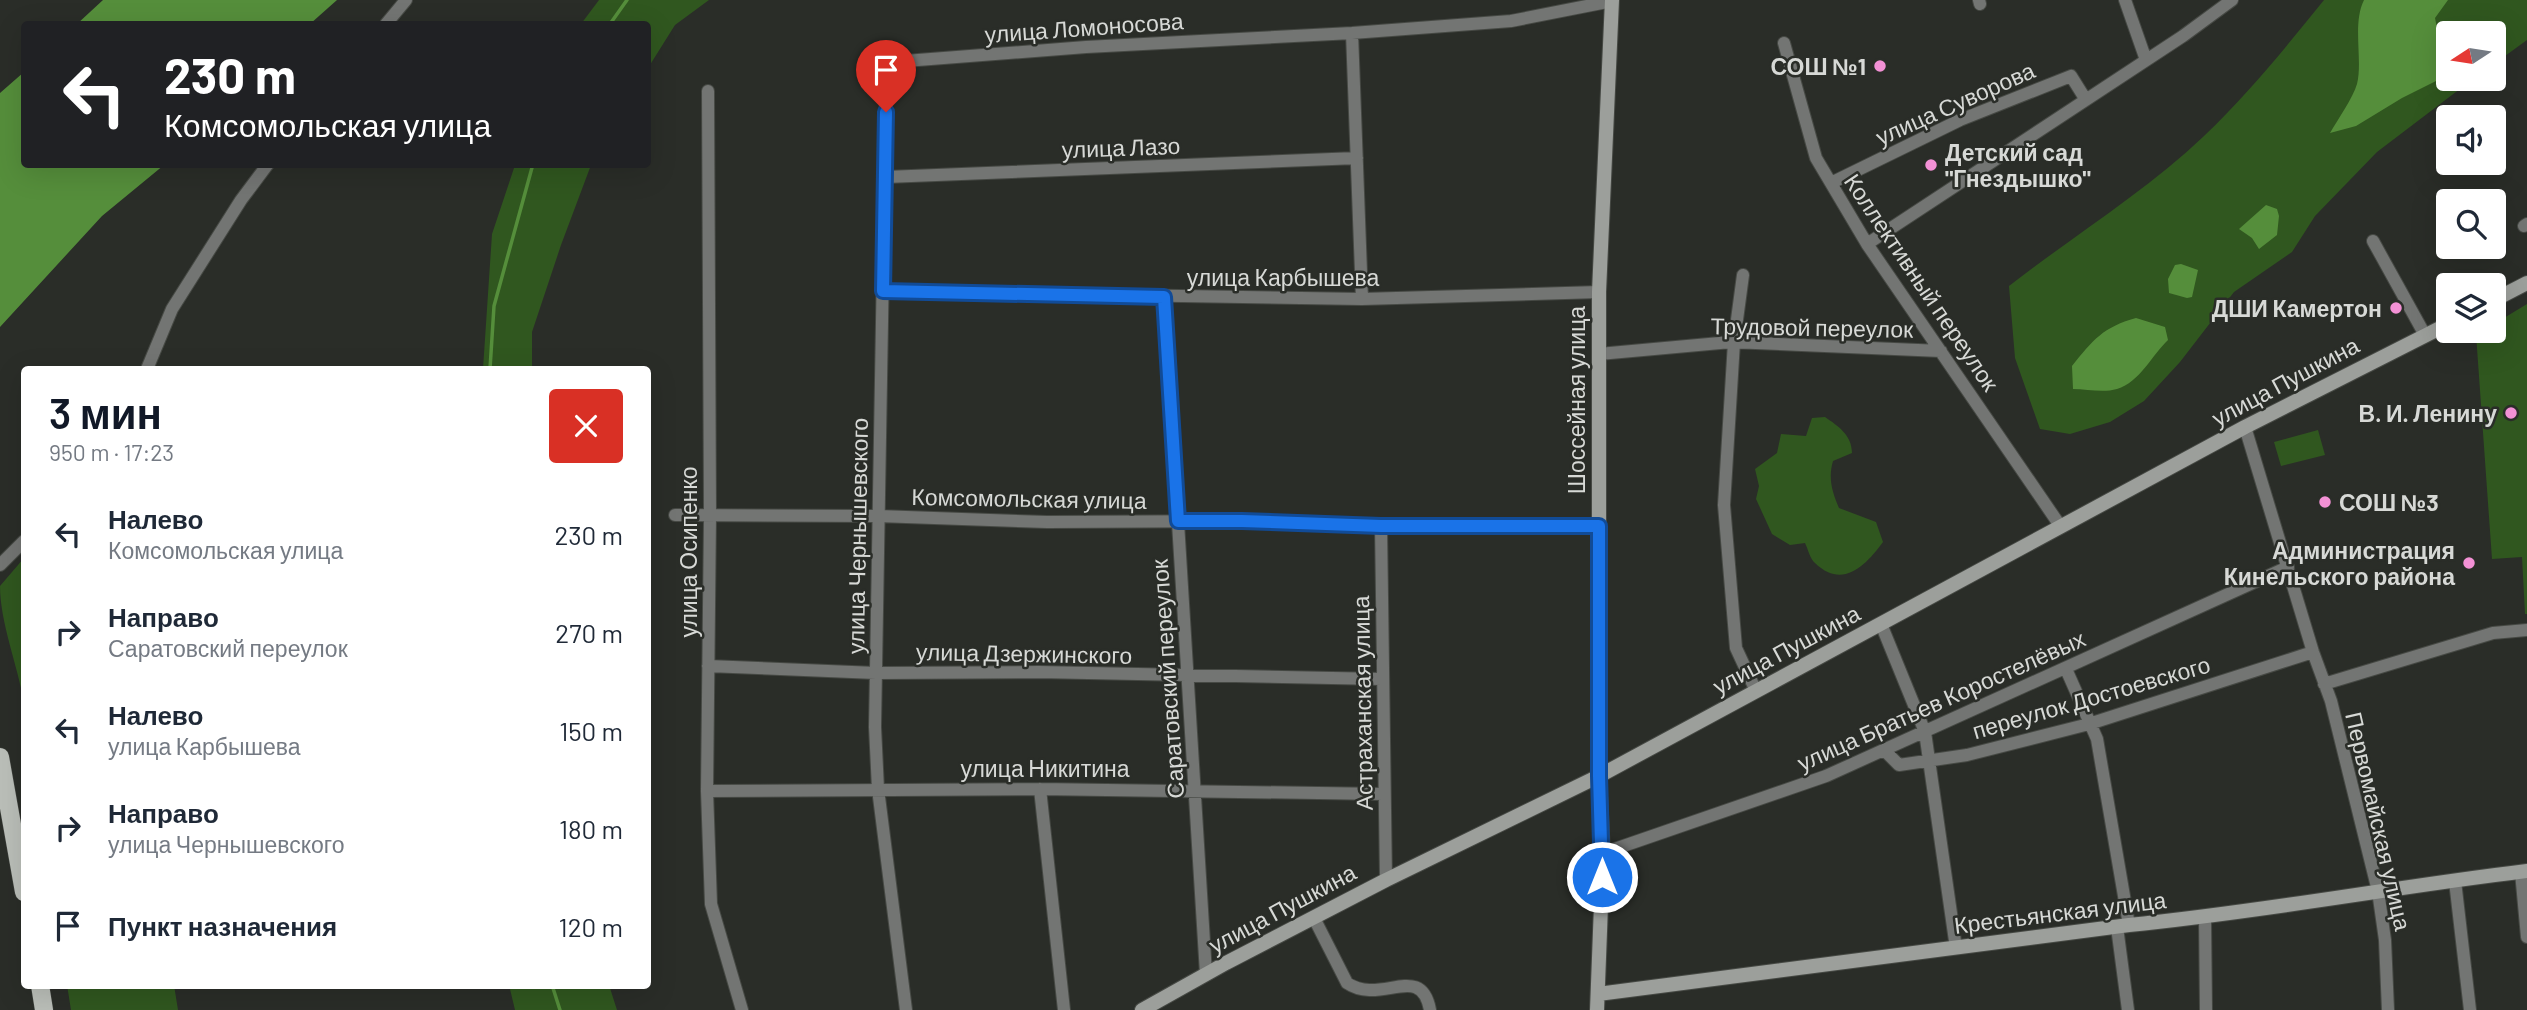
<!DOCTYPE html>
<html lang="ru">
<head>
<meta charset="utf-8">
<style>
  :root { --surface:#fff; --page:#f6f6f7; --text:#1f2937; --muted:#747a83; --accent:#111827 }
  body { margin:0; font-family:Barlow,sans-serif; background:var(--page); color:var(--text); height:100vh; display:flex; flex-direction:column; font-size:26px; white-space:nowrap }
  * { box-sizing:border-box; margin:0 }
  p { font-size:23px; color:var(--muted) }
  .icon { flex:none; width:38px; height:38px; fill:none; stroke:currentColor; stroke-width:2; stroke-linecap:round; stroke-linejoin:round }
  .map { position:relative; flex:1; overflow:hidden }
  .side { position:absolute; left:21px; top:366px; width:630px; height:623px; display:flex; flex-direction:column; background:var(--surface); border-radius:7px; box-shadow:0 7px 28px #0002 }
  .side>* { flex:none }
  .banner { position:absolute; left:21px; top:21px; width:630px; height:147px; border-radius:7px; box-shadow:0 7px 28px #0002; background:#202124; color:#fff; overflow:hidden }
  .needle { width:46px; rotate:258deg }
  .buttons { position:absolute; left:2436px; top:21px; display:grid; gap:14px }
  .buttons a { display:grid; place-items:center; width:70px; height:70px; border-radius:7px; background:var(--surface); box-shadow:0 7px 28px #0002; font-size:35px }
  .pin { position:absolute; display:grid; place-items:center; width:60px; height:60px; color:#fff; margin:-72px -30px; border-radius:50% 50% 50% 0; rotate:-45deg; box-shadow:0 0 7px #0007 }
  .pin .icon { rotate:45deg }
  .me { position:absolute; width:77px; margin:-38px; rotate:0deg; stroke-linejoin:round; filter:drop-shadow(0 0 5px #0008) }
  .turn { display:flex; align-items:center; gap:24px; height:147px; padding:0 28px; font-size:32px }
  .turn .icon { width:91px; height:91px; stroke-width:2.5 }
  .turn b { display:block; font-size:49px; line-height:60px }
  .round { display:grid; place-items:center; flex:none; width:74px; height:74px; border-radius:7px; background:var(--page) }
  .headline { display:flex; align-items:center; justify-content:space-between; height:119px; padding:0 28px }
  h1 { font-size:42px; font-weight:600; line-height:52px; color:var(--accent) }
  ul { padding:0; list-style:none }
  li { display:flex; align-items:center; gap:21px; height:98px; padding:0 28px }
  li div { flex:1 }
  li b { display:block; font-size:26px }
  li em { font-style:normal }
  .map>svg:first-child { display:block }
  .green { fill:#30571f }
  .water { fill:#558e3b }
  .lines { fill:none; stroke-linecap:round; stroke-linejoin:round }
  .stream { stroke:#558e3b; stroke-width:3.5 }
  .street-casing { stroke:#464944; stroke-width:14 }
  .secondary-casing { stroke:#464944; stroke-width:16 }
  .primary-casing { stroke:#464944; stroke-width:19 }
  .street { stroke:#737573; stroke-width:12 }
  .secondary { stroke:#9c9f9b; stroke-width:14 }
  .primary { stroke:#bbbfb9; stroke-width:18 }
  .route-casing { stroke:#114b97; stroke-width:18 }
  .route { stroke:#1a73e8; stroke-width:12 }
  .poi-dot { fill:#f391d5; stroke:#2a2d28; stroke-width:2.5 }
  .labels { text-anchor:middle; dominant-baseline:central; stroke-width:5; stroke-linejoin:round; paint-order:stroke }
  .street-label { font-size:23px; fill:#d7d9d6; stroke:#2a2d28 }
  .poi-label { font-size:23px; font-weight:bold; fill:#d7d9d6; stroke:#2a2d28; text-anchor:end }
</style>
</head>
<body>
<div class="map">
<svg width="2527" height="1010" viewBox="0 0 2527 1010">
  <rect width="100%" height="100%" fill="#2a2d28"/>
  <path class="green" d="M599,0H709L675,25L648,68V24H581Z
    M2324,0H2527V40L2494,64V33H2448V79H2473L2377,152L2315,216L2292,252L2234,292L2180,362L2144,401L2110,422L2070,434L2040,429L2015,358L2009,286C2073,236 2145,192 2204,136C2248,94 2286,47 2324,0Z
    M515,165H591L561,245L532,332V369H483L492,234Z
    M2527,304V614H2525L2522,557L2492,559L2476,334L2482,331H2494V324Z
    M1825,417C1838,426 1852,435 1852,453L1833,461C1828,478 1832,492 1839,508L1876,522L1883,542C1866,565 1843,590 1815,563C1810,559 1808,549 1805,543L1790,545L1772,534L1756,499L1759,486L1755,469L1777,453L1781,434L1806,436L1812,418Z
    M2318,430L2325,455L2281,466L2274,442Z
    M24,558V703C18,666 0,623 0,586Z
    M67,985H174L178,1010H71Z
    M509,985H609L617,1010H515Z"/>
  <path class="water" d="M103,0H337L310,24H77Z
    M2364,0H2448L2435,18L2441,48H2448V75L2402,98L2356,126L2330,133C2338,119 2353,98 2357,84C2363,60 2352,24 2364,0Z
    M24,72V164L164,165L102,216L0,327V93Z
    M2266,205L2277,209L2279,216L2277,235L2259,249L2252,238L2239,229Z
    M2181,264L2198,270L2192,297L2187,298L2169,293L2168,279L2175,265Z
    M2136,318L2165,327L2168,340C2152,355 2140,382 2117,389C2103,393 2087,389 2073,389L2072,366C2093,340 2103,327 2136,318Z"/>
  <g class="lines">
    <path class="stream" d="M610,24L627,0
      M490,369L494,306L533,164
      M552,985L560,1010"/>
    <g class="street-casing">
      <path id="street" d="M1979,0L1980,4
        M2125,0L2146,60
        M386,24L406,0
        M1352,33L1362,299
        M1784,43L1816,158L1867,244L2061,527
        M708,91L710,515L707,791L711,904L742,1010
        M886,177L1357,158
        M1831,183L1960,120L2071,76L2086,100
        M2524,226L2527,224
        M2373,241L2425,335
        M1867,244L2183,36L2232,0
        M1743,275L1734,342L1724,505L1736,648L1756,691
        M883,291L1362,299L1599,292
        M1164,297L1206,974
        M1599,354L1731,342L1941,351
        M147,369L172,309L241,200L268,164
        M2245,427L2313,652L2331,701L2378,891L2385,940L2388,1010
        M675,515L878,516L1047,522L1242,521L1381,526L1599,525
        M1381,526L1386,880
        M0,565L24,541
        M1881,624L1925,732L1956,948
        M708,666L876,673L1039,672L1382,679
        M2066,669L2097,739L2129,925
        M2324,684L2493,633L2527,630
        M1884,750L1899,765L1967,755L2089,724L2313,652
        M1040,789L1064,1010
        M707,791L1040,789L1383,794
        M1603,853L1826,776L2288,567
        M2521,872L2527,937
        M2455,881L2470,1010
        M2205,917L2206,1010
        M1314,918L1347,983C1381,1006 1421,961 1430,1010
        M2117,927L2128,1010
        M906,1010L878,789L875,727L886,90L888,72L892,62L1086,47L1352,33L1511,21L1612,1"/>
    </g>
    <g class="secondary-casing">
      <path id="secondary" d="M2494,300L2527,283
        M1598,994L2129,925C2262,912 2394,887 2527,871
        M1142,1010L1226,963L1386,880L1599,776L2245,427L2448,324
        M1597,1010L1603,853L1599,776V292L1612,0"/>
    </g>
    <g class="primary-casing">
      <path id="primary" d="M0,757L24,892
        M40,985L44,1010"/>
    </g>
    <use href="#street" class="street"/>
    <use href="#secondary" class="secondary"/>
    <use href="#primary" class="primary"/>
  </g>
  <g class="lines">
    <g class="route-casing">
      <path id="route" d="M886,112L883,291L1164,297L1178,521H1242L1381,526H1599V776L1602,877"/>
    </g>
    <use href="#route" class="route"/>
  </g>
  <g class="poi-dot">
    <circle cx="1880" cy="66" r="7"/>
    <circle cx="1931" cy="165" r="7"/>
    <circle cx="2396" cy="308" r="7"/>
    <circle cx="2511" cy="413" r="7"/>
    <circle cx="2325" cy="502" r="7"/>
    <circle cx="2469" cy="563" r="7"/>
  </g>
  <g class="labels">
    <g class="street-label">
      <text transform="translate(1084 27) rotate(-4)">улица Ломоносова</text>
      <text transform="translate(1955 103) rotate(-24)">улица Суворова</text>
      <text transform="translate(1121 147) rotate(-2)">улица Лазо</text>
      <text x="1283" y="277">улица Карбышева</text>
      <text transform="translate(1922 282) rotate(56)">Коллективный переулок</text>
      <text transform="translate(1812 327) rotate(1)">Трудовой переулок</text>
      <text transform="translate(2285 381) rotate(-28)">улица Пушкина</text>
      <text transform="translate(1576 400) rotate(-90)">Шоссейная улица</text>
      <text transform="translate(1029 498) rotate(1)">Комсомольская улица</text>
      <text transform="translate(857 536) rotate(-89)">улица Чернышевского</text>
      <text transform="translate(688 552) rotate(-90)">улица Осипенко</text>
      <text transform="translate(1786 649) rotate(-28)">улица Пушкина</text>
      <text transform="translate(1024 653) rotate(1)">улица Дзержинского</text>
      <text transform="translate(1167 679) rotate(-94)">Саратовский переулок</text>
      <text transform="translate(2091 697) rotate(-16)">переулок Достоевского</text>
      <text transform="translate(1941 700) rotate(-24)">улица Братьев Коростелёвых</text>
      <text transform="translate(1362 703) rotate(-91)">Астраханская улица</text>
      <text x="1045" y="768">улица Никитина</text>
      <text transform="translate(2379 821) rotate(77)">Первомайская улица</text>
      <text transform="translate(1282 908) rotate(-28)">улица Пушкина</text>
      <text transform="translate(2060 912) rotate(-7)">Крестьянская улица</text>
    </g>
    <g class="poi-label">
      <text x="1866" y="66">СОШ №1</text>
      <text x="1945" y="152" text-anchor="start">Детский сад<tspan x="1945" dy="26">"Гнездышко"</tspan></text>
      <text x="2382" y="308">ДШИ Камертон</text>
      <text x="2497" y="413">В. И. Ленину</text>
      <text x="2339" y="502" text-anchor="start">СОШ №3</text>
      <text x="2455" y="550">Администрация<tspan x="2455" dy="26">Кинельского района</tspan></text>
    </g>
  </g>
</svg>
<div class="buttons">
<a><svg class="needle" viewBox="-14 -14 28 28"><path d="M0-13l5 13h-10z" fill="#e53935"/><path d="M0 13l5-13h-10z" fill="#747a83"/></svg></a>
<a><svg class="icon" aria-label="sound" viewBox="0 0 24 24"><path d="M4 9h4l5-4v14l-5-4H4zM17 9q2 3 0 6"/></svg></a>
<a><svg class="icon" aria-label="search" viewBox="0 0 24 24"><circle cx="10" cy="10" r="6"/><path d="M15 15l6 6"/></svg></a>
<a><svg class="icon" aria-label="layers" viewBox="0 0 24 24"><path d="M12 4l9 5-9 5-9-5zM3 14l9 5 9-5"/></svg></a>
</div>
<div class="pin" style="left:886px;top:112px;background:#d93025"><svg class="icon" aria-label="arrive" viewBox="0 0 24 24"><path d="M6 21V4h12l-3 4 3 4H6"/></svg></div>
<svg class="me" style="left:1602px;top:877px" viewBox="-20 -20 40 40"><circle r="17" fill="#1a73e8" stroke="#fff" stroke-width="3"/><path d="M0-11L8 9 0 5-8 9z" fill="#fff"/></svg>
<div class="banner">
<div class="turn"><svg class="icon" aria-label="left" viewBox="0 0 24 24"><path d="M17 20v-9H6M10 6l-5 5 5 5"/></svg><div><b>230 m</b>Комсомольская улица</div></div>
</div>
<section class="side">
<div class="headline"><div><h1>3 мин</h1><p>950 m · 17:23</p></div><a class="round" style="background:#d93025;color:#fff"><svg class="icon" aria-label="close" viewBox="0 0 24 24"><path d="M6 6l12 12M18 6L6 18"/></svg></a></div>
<ul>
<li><svg class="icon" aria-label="left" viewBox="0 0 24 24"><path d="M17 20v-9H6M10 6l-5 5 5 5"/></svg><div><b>Налево</b><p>Комсомольская улица</p></div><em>230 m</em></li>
<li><svg class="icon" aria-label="right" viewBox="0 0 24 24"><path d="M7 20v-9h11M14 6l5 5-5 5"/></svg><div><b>Направо</b><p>Саратовский переулок</p></div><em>270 m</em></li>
<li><svg class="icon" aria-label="left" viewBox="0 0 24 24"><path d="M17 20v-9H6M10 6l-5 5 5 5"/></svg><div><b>Налево</b><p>улица Карбышева</p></div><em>150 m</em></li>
<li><svg class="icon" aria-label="right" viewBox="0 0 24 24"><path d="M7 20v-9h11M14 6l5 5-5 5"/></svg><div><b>Направо</b><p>улица Чернышевского</p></div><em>180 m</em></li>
<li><svg class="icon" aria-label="arrive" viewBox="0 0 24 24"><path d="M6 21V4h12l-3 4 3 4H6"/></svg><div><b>Пункт назначения</b></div><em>120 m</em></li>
</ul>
</section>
</div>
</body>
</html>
